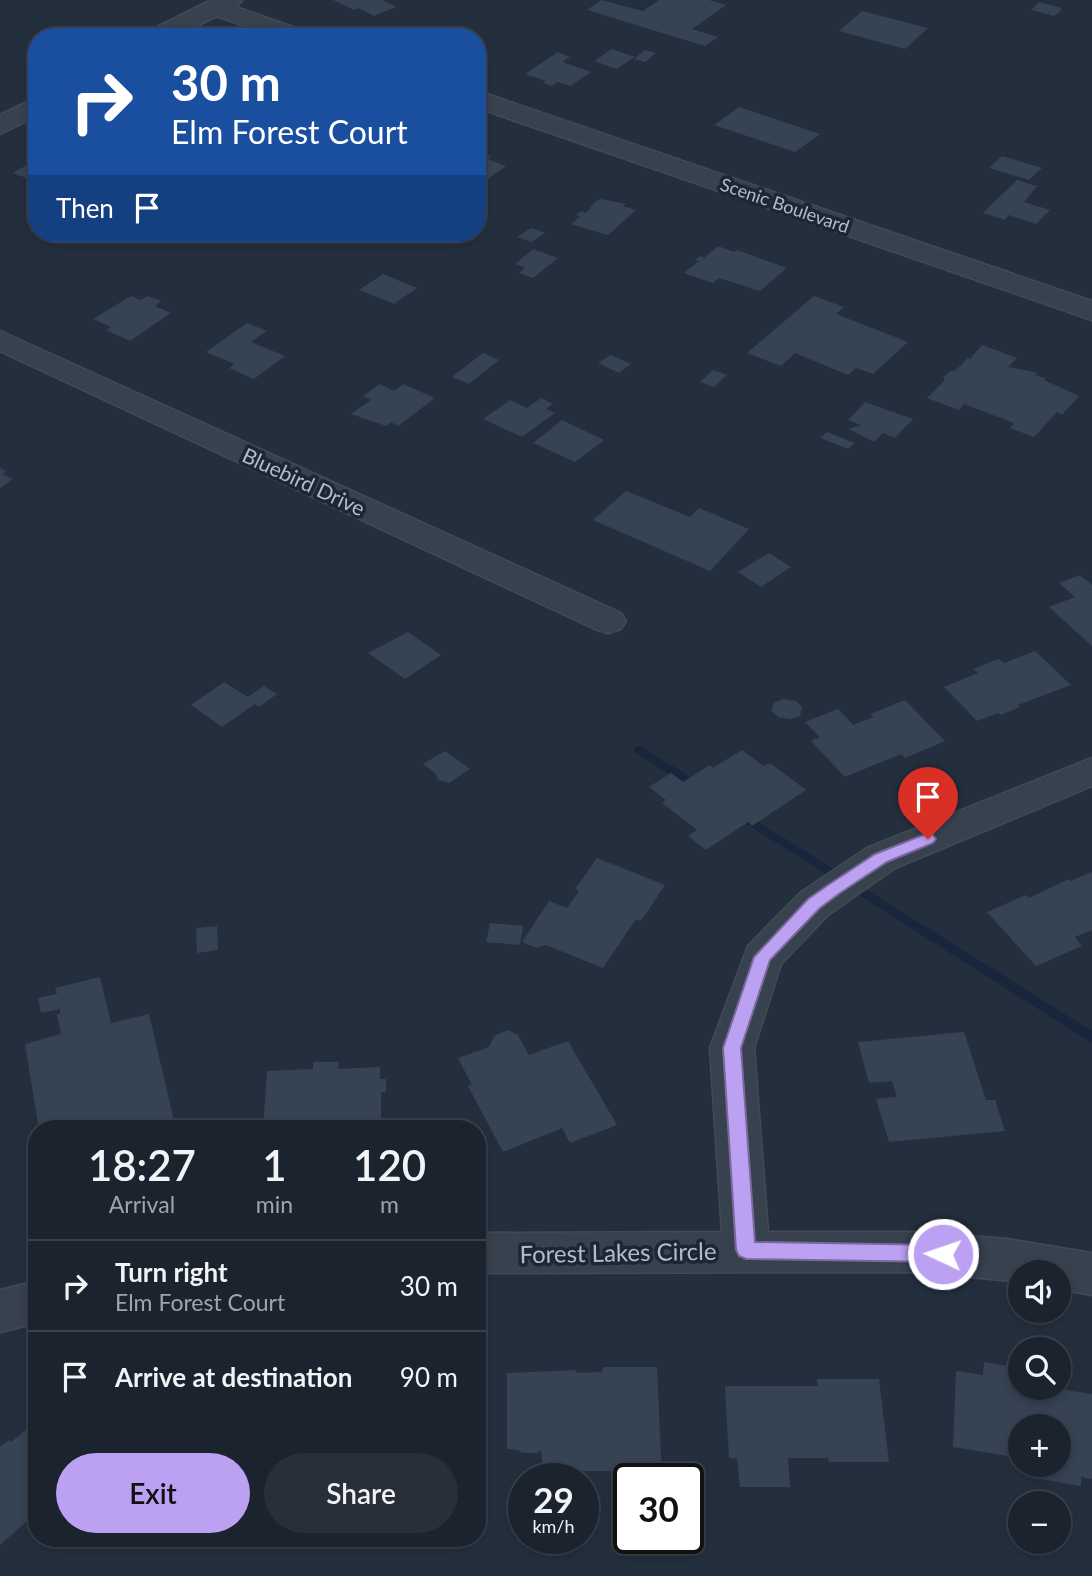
<!DOCTYPE html>
<html lang="en">
<head>
<meta charset="utf-8">
<style>
  :root { --surface:#1b232e; --page:#282f3a; --text:#f1f3f6; --muted:#a0a4aa; --line:#39404a; --accent:#bca0f2 }
  body { margin:0; font-family:Lato,sans-serif; background:var(--page); color:var(--text); height:100vh; display:flex; flex-direction:column; font-size:26px; white-space:nowrap }
  * { box-sizing:border-box; margin:0 }
  p { font-size:23px; color:var(--muted) }
  .icon { flex:none; width:38px; height:38px; fill:none; stroke:currentColor; stroke-width:2; stroke-linecap:round; stroke-linejoin:round }
  .map { position:relative; flex:1; overflow:hidden }
  .details { position:absolute; left:28px; top:1120px; width:458px; height:427px; display:flex; flex-direction:column; background:var(--surface); border-radius:28px; box-shadow:0 4px 10px #0003,0 0 0 2px var(--line) }
  .details>* { flex:none }
  .banner { position:absolute; left:28px; top:28px; width:458px; height:214px; border-radius:28px; box-shadow:0 4px 10px #0003,0 0 0 2px var(--line); background:#1a4fa0; color:#fff; overflow:hidden }
  .tools { position:absolute; left:1008px; top:1260px; display:grid; gap:14px }
  .tools a { display:grid; place-items:center; width:63px; height:63px; border-radius:50%; background:var(--surface); box-shadow:0 4px 10px #0003,0 0 0 2px var(--line); font-size:35px }
  .speed { position:absolute; left:508px; top:1463px; display:flex; gap:14px; font-size:35px; font-weight:700; text-align:center }
  .speed>* { display:grid; place-content:center; width:91px; height:91px; border-radius:50%; background:var(--surface); box-shadow:0 4px 10px #0003,0 0 0 2px var(--line); line-height:1 }
  .speed small { font-size:18px; font-weight:400 }
  .speed .limit { border:4px solid #111; border-radius:10px; background:#fff; color:#111 }
  .pin { position:absolute; display:grid; place-items:center; width:60px; height:60px; color:#fff; margin:-72px -30px; border-radius:50% 50% 50% 0; rotate:-45deg; box-shadow:0 0 7px #0007 }
  .pin .icon { rotate:45deg }
  .me { position:absolute; width:77px; margin:-38px; rotate:273deg; stroke-linejoin:round; filter:drop-shadow(0 0 5px #0008) }
  .turn { display:flex; align-items:center; gap:24px; height:147px; padding:0 28px; font-size:32px }
  .turn .icon { width:91px; height:91px; stroke-width:2.5 }
  .turn b { display:block; font-size:49px; line-height:60px }
  .then { display:flex; align-items:center; height:66px; padding:0 28px; background:#0003; gap:14px; font-size:26px }
  .eta { display:flex; justify-content:space-evenly; align-items:center; height:119px; text-align:center }
  .eta b { font-size:42px; font-weight:600; line-height:49px }
  .primary-button { display:flex; gap:14px; margin-top:auto; padding:14px 28px }
  .primary-button a { flex:1; height:80px; border-radius:42px; background:var(--accent); color:#111; font-size:28px; font-weight:600; line-height:80px; text-align:center }
  .primary-button a+a { background:var(--page); color:var(--text) }
  ul { padding:0; list-style:none }
  li { display:flex; align-items:center; gap:21px; height:91px; padding:0 28px; border-top:2px solid var(--line) }
  li div { flex:1 }
  li b { display:block; font-size:26px }
  li em { font-style:normal }
  .map>svg:first-child { display:block }
  .lines { fill:none; stroke-linecap:round; stroke-linejoin:round }
  .stream { fill:#17263c; fill-rule:evenodd }
  .building { fill:#364354 }
  .minor-casing { stroke:#414a57; stroke-width:3 }
  .minor { fill:#38414e; fill-rule:evenodd }
  .route { fill:#bca0f2; stroke:#7a689d; stroke-width:2 }
  .labels { text-anchor:middle; dominant-baseline:central; stroke-width:7; stroke-linejoin:round; paint-order:stroke }
  .far-street-label { font-size:18px; fill:#b4bcc9; stroke:#1d2633 }
  .street-label { font-size:21px; fill:#b4bcc9; stroke:#1d2633 }
  .near-street-label { font-size:24px; fill:#b4bcc9; stroke:#1d2633 }
</style>
</head>
<body>
<div class="map">
<svg width="1092" height="1576" viewBox="0 0 1092 1576">
  <rect width="100%" height="100%" fill="#242f3e"/>
  <g class="lines">
    <path class="stream" d="M640,746L703,785L705,788L703,791H695L636,753L634,750L636,747Z
      M741,811L1092,1031V1043L737,818L735,815L737,812Z"/>
  </g>
  <path class="building" d="M333,0H382L396,7L374,16L359,8L354,10Z
    M601,0L643,11L659,0H709L726,5L692,29L718,37L705,46L587,10Z
    M1039,2L1061,8V11L1054,16L1031,10Z
    M862,11L928,28L905,49L839,31Z
    M612,49L635,57L616,69L594,61Z
    M645,50L656,53L645,62L634,59Z
    M558,52L570,57L562,62L591,72L570,86L558,82L551,86L543,83L546,81L525,74Z
    M739,107L820,134L795,152L714,125Z
    M480,152L491,156L488,159L506,166L485,181L478,178V154Z
    M1002,156L1042,168L1029,180L989,168Z
    M37,159V182L13,173Z
    M1017,180L1037,186L1024,202L1050,210L1036,224L1009,215L1005,220L983,213Z
    M601,199L626,204L623,206L636,210L608,235L571,224L581,216L576,215L581,211L586,213L596,201Z
    M531,228L545,233L531,242L517,237Z
    M718,246L734,252L737,250L787,268L760,291L719,278L713,283L684,273L699,261L695,260L700,256L704,258Z
    M533,249L558,258L533,278L519,273L525,268L515,264Z
    M383,274L417,288L394,304L359,290Z
    M131,296L141,300L148,296L161,301L155,306L171,313L130,341L106,330L111,327L93,319Z
    M814,296L844,307L836,314L908,342L873,374L856,368L848,375L795,353L781,366L747,353Z
    M247,323L267,331L251,342L285,356L254,379L229,368L235,364L206,352Z
    M982,345L1017,358L1008,367L1038,373L1035,375L1045,378L1044,380L1079,396L1062,415L1057,412L1034,437L1010,428L1014,423L964,404L959,410L927,398L945,380L943,377L950,371H955L968,358L970,359Z
    M483,353L499,360L469,384L452,377Z
    M611,355L631,364L619,373L598,363Z
    M713,370L727,375L714,387L700,382Z
    M380,384L394,391L403,384L435,398L398,426L391,422L386,426L351,414L371,400L363,396Z
    M541,398L553,404L546,409L555,413L522,437L483,419L510,400L527,408Z
    M865,402L913,419L895,438L883,433L874,442L849,429L861,425L848,420Z
    M562,420L604,440L575,462L533,443Z
    M827,432L855,443L848,449L820,438Z
    M0,468L6,471L2,474L13,479L0,488Z
    M626,491L690,517L699,508L749,529L710,571L593,520Z
    M769,553L791,567L761,587L738,572Z
    M1080,575L1092,585V646L1049,607L1075,597L1059,583Z
    M408,632L441,655L405,679L368,653Z
    M1035,651L1071,685L1018,705L1020,707L1001,715L998,713L977,721L944,687L978,673L973,669L999,659L1004,663Z
    M224,682L248,697L264,686L277,694L259,707L255,704L222,727L191,705Z
    M783,699L796,701L802,707L800,716L790,719L779,717L771,711L774,703Z
    M905,700L945,741L905,758L901,754L845,777L811,741L820,737L805,722L838,709L853,725L873,717L870,714Z
    M742,750L764,766L770,763L806,790L752,826L748,822L706,850L688,836L697,830L662,803L666,800L649,787L671,773L683,782L710,765L713,768Z
    M445,751L470,769L449,783L438,780L435,773L423,764Z
    M597,858L665,885L641,921L636,919L603,968L546,945L537,948L522,942L549,901L567,908L579,891L575,889Z
    M1092,872V930L1075,937L1082,946L1036,966L987,912L1026,895L1029,898L1069,879L1070,881Z
    M490,923L523,926L520,945L486,942Z
    M217,926L218,950L197,953L196,928Z
    M100,977L111,1023L149,1014L175,1125L160,1129H115V1126L104,1129H39L25,1044L61,1034L57,1014H60V1009L41,1013L38,998L57,994L55,988Z
    M508,1030L518,1035L529,1055L568,1041L617,1125L570,1143L562,1128L503,1152L468,1086L472,1085L458,1058L489,1047L494,1036Z
    M964,1032L986,1100H995L1005,1131L889,1142L876,1099L897,1097L892,1081L869,1083L858,1042Z
    M313,1062H339L338,1069L380,1067V1079H386V1092H381V1129H263L267,1071L313,1069Z
    M984,1362L1020,1368V1388H1053L1092,1394V1479L1081,1477V1486L1040,1479V1465H1059V1426H1020V1458L953,1447L956,1371L983,1375Z
    M603,1367H657L662,1479H628V1523H619L617,1471H581V1479H569L568,1476L544,1479L541,1450L537,1453H522L518,1450L507,1449V1373L577,1370L576,1373L602,1372Z
    M817,1379H879L889,1462H829L828,1458H788L790,1487H740L737,1458H729L725,1386H818Z
    M37,1421V1512L0,1545V1447L9,1440L11,1442Z"/>
  <g class="lines">
    <g class="minor-casing">
      <path id="minor" d="M211,0H242L236,7L307,32L310,37H274L217,16L176,37H144L147,32Z
        M478,91L1092,301V320L478,108Z
        M37,97V116L0,134V115Z
        M0,331L621,613L626,621L621,629L608,633L595,629L0,351Z
        M1092,758V786L895,868L828,915L781,964L754,1048L768,1232H921L1007,1239L1092,1253V1295L1059,1289V1272H1020V1282L921,1272L478,1273V1233L722,1232L710,1048L748,946L800,893L867,848Z
        M37,1281V1323L0,1332V1290Z"/>
    </g>
    <use href="#minor" class="minor"/>
  </g>
  <path class="route" d="M928,833L933,835L936,839L933,843L887,862L840,893L820,908L770,960L741,1048L755,1242L943,1245L950,1248L952,1254L950,1260L943,1262L746,1259L739,1256L736,1250L723,1048L754,957L808,899L828,885L875,854Z"/>
  <g class="labels">
    <g class="far-street-label">
      <text transform="translate(785 205) rotate(19)">Scenic Boulevard</text>
    </g>
    <g class="street-label">
      <text transform="translate(304 481) rotate(25)">Bluebird Drive</text>
    </g>
    <g class="near-street-label">
      <text transform="translate(618 1252) rotate(-1)">Forest Lakes Circle</text>
    </g>
  </g>
</svg>
<div class="tools">
<a><svg class="icon" aria-label="sound" viewBox="0 0 24 24"><path d="M4 9h4l5-4v14l-5-4H4zM17 9q2 3 0 6"/></svg></a>
<a><svg class="icon" aria-label="search" viewBox="0 0 24 24"><circle cx="10" cy="10" r="6"/><path d="M15 15l6 6"/></svg></a>
<a>+</a>
<a>−</a>
</div>
<div class="speed"><div>29<small>km/h</small></div><div class="limit">30</div></div>
<div class="pin" style="left:928px;top:839px;background:#d93025"><svg class="icon" aria-label="arrive" viewBox="0 0 24 24"><path d="M6 21V4h12l-3 4 3 4H6"/></svg></div>
<svg class="me" style="left:943px;top:1254px" viewBox="-20 -20 40 40"><circle r="17" fill="#bca0f2" stroke="#fff" stroke-width="3"/><path d="M0-11L8 9 0 5-8 9z" fill="#fff"/></svg>
<div class="banner">
<div class="turn"><svg class="icon" aria-label="right" viewBox="0 0 24 24"><path d="M7 20v-9h11M14 6l5 5-5 5"/></svg><div><b>30 m</b>Elm Forest Court</div></div>
<div class="then">Then<svg class="icon" aria-label="arrive" viewBox="0 0 24 24"><path d="M6 21V4h12l-3 4 3 4H6"/></svg></div>
</div>
<section class="details">
<div class="eta">
<div><b>18:27</b><p>Arrival</p></div>
<div><b>1</b><p>min</p></div>
<div><b>120</b><p>m</p></div>
</div>
<ul>
<li><svg class="icon" aria-label="right" viewBox="0 0 24 24"><path d="M7 20v-9h11M14 6l5 5-5 5"/></svg><div><b>Turn right</b><p>Elm Forest Court</p></div><em>30 m</em></li>
<li><svg class="icon" aria-label="arrive" viewBox="0 0 24 24"><path d="M6 21V4h12l-3 4 3 4H6"/></svg><div><b>Arrive at destination</b></div><em>90 m</em></li>
</ul>
<div class="primary-button"><a>Exit</a><a>Share</a></div>
</section>
</div>
</body>
</html>
